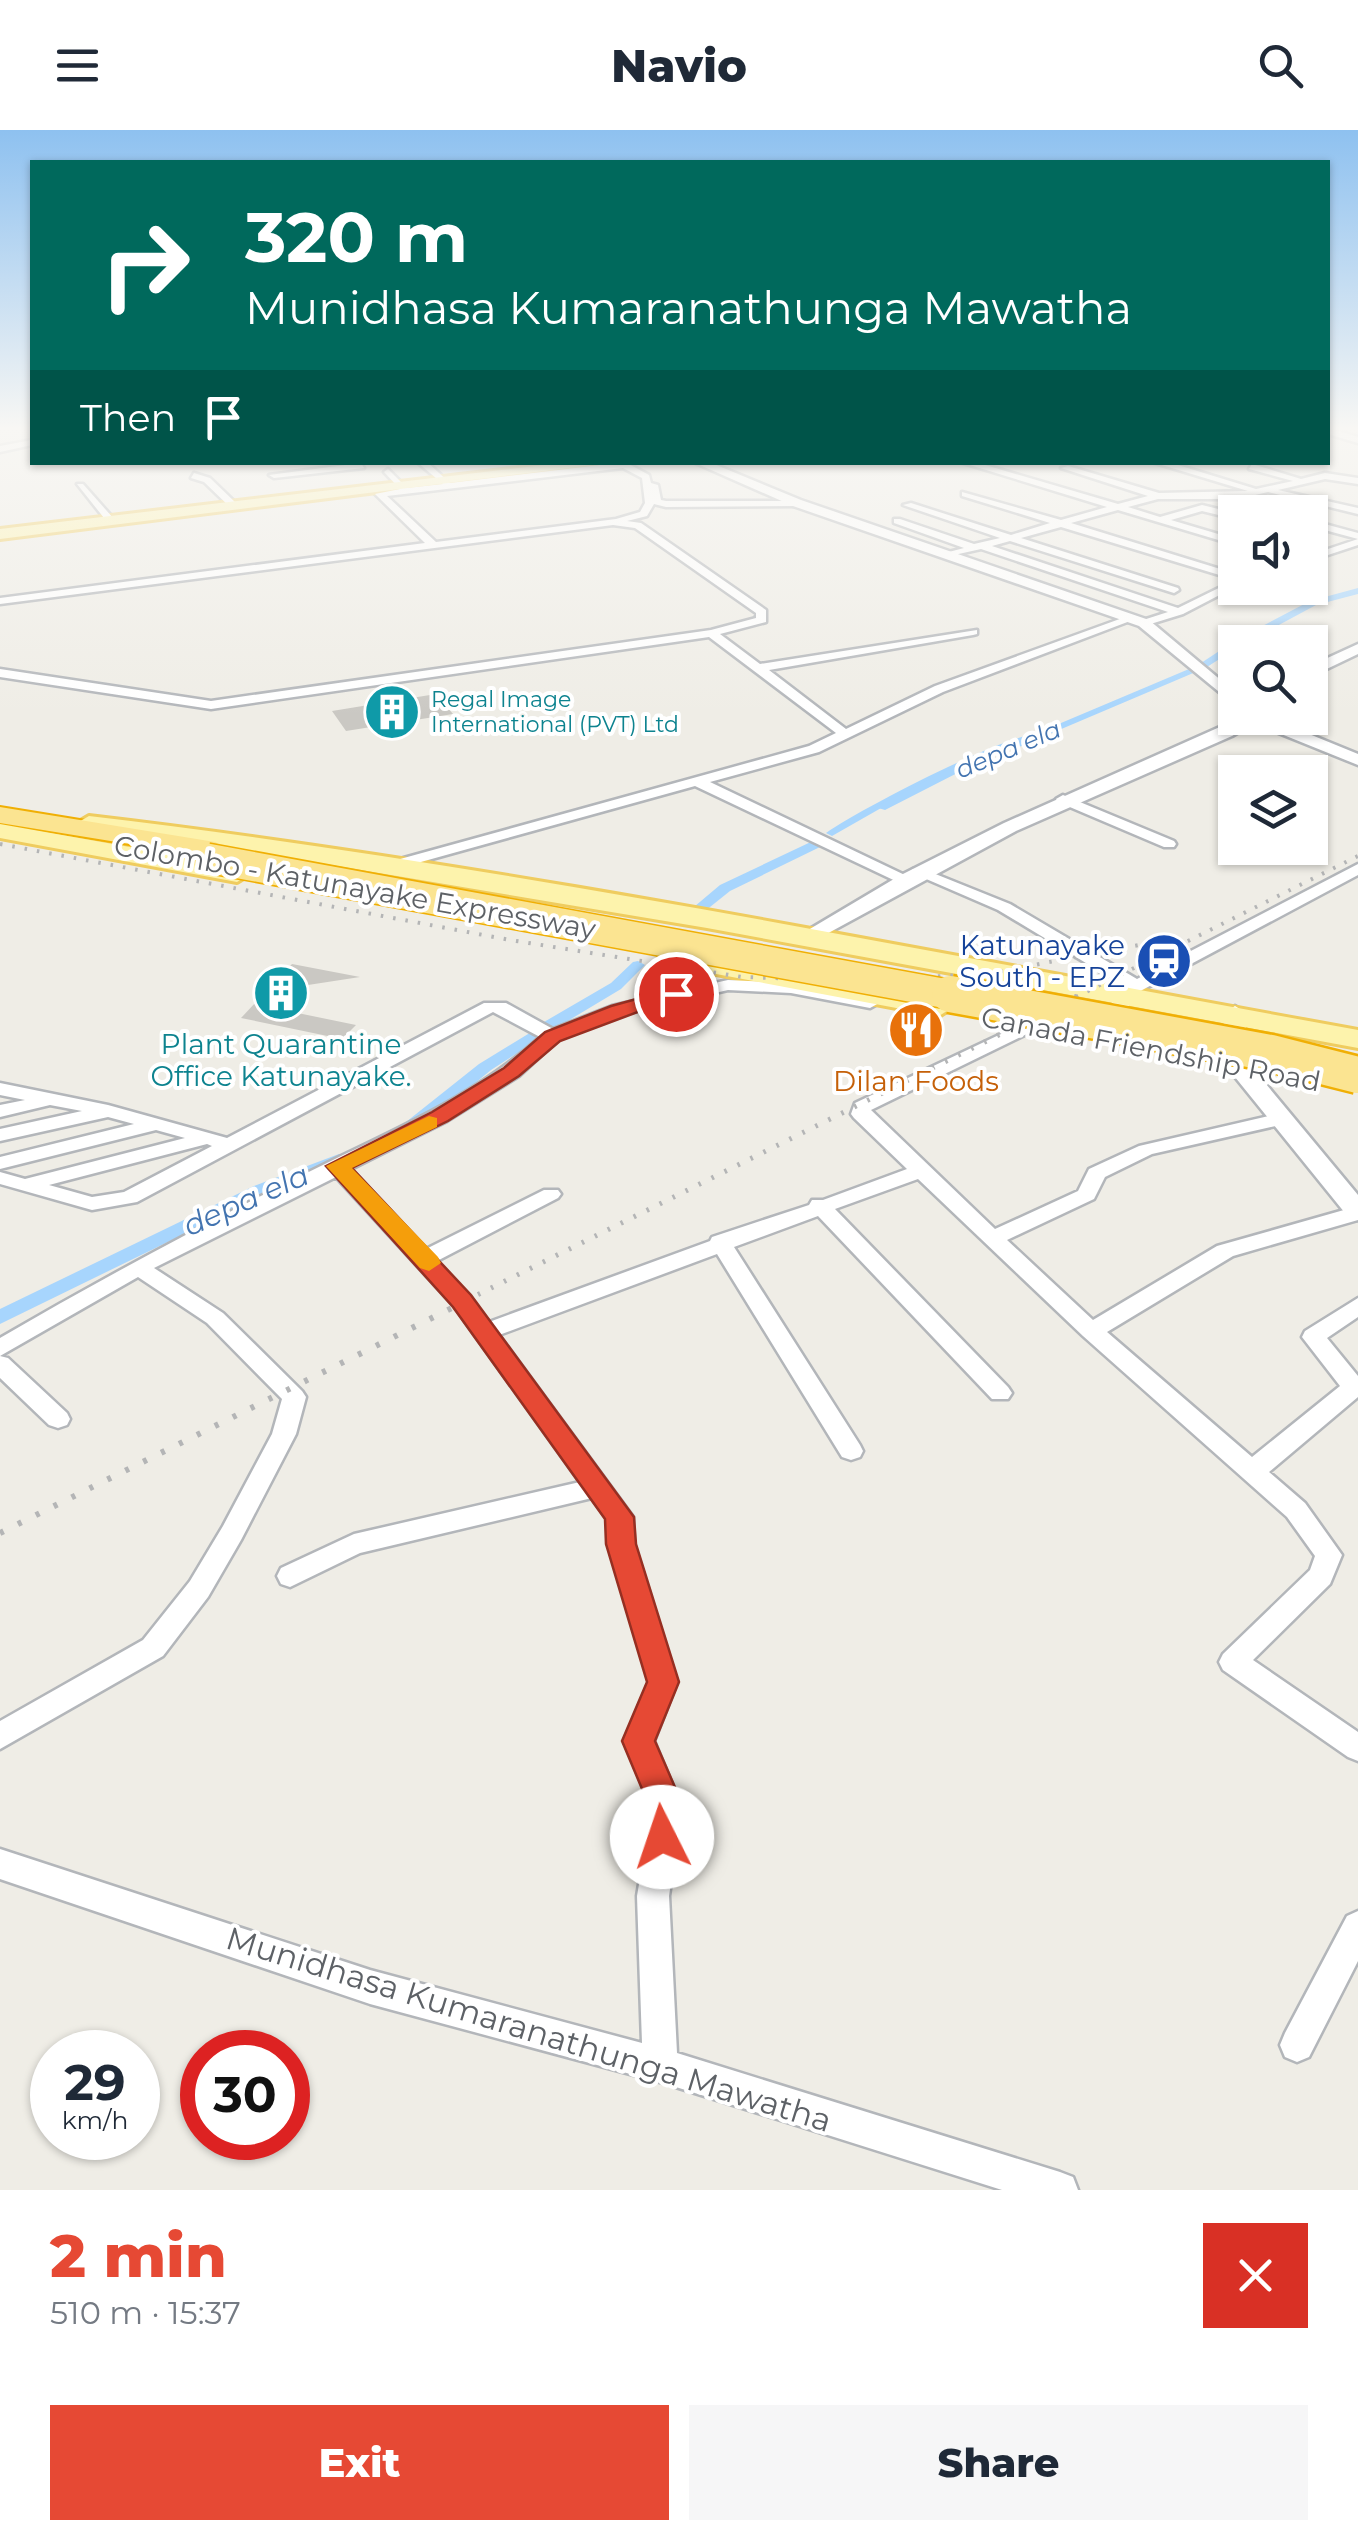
<!DOCTYPE html>
<html lang="en">
<head>
<meta charset="utf-8">
<style>
  :root { --surface:#fff; --page:#f6f6f7; --text:#1f2937; --muted:#747a83; --accent:#e64934 }
  body { margin:0; font-family:Montserrat,sans-serif; background:var(--page); color:var(--text); height:100vh; display:flex; flex-direction:column; font-size:38px; white-space:nowrap }
  * { box-sizing:border-box; margin:0 }
  p { font-size:32px; color:var(--muted) }
  .icon { flex:none; width:55px; height:55px; fill:none; stroke:currentColor; stroke-width:2; stroke-linecap:round; stroke-linejoin:round }
  .map { position:relative; height:2060px; overflow:hidden }
  .panel { display:flex; flex-direction:column; background:var(--surface); flex:1 }
  .panel>* { flex:none }
  .top-card { position:absolute; left:30px; top:30px; width:1300px; height:305px; border-radius:0px; box-shadow:0 2px 8px #0004; background:#00695c; color:#fff; overflow:hidden }
  .fabs { position:absolute; left:1218px; top:365px; display:grid; gap:20px }
  .fabs a { display:grid; place-items:center; width:110px; height:110px; border-radius:0px; background:var(--surface); box-shadow:0 2px 8px #0004; font-size:50px }
  .speed { position:absolute; left:30px; top:1900px; display:flex; gap:20px; font-size:50px; font-weight:700; text-align:center }
  .speed>* { display:grid; place-content:center; width:130px; height:130px; border-radius:50%; background:var(--surface); box-shadow:0 2px 8px #0004; line-height:1 }
  .speed small { font-size:25px; font-weight:400 }
  .speed .limit { border:15px solid #d22; background:#fff; color:#111 }
  .pin { position:absolute; display:grid; place-items:center; width:85px; height:85px; color:#fff; margin:-42px; border:5px solid #fff; border-radius:50%; box-shadow:0 2px 10px #0007 }
  .me { position:absolute; width:110px; margin:-55px; rotate:356deg; stroke-linejoin:round; filter:drop-shadow(0 0 8px #0008) }
  .turn { display:flex; align-items:center; gap:35px; height:210px; padding:0 50px; font-size:45px }
  .turn .icon { width:130px; height:130px; stroke-width:2.5 }
  .turn b { display:block; font-size:70px; line-height:85px }
  .then { display:flex; align-items:center; height:95px; padding:0 50px; background:#0003; gap:20px; font-size:38px }
  .round { display:grid; place-items:center; flex:none; width:105px; height:105px; border-radius:0px; background:var(--page) }
  .headline { display:flex; align-items:center; justify-content:space-between; height:170px; padding:0 50px }
  h1 { font-size:60px; font-weight:800; line-height:75px; color:var(--accent) }
  .cta { display:flex; gap:20px; margin-top:auto; padding:20px 50px }
  .cta a { flex:1; height:115px; border-radius:0px; background:var(--accent); color:#fff; font-size:40px; font-weight:800; line-height:115px; text-align:center }
  .cta a+a { background:var(--page); color:var(--text) }
  header { display:flex; justify-content:space-between; align-items:center; height:130px; padding:0 50px; background:var(--surface); font-size:45px; font-weight:800 }
  .map>svg:first-child { display:block }
  .water { fill:#a7d5fd }
  .lines { fill:none; stroke-linecap:round; stroke-linejoin:round }
  .canal { fill:#a7d5fd; fill-rule:evenodd }
  .building { fill:#cac8c3 }
  .minor-casing { stroke:#b3b6ba; stroke-width:5 }
  .tertiary-casing { stroke:#b3b6ba; stroke-width:5 }
  .primary-casing { stroke:#efcc5f; stroke-width:6 }
  .motorway-casing { stroke:#f0af04; stroke-width:4 }
  .minor { fill:#fff; fill-rule:evenodd }
  .tertiary { fill:#fff; fill-rule:evenodd }
  .primary { fill:#fdf3ac; fill-rule:evenodd }
  .motorway { fill:#fbe491; fill-rule:evenodd }
  .rail-far2 { stroke:#b4b5b6; stroke-width:4; stroke-dasharray:2.5 10; stroke-linecap:butt }
  .rail-far1 { stroke:#b4b5b6; stroke-width:5; stroke-dasharray:2.5 12; stroke-linecap:butt }
  .rail { stroke:#b4b5b6; stroke-width:6; stroke-dasharray:4 16; stroke-linecap:butt }
  .motorway-bridge-far1-casing { stroke:#f0af04; stroke-width:32; stroke-linecap:butt }
  .motorway-bridge-casing { stroke:#f0af04; stroke-width:41; stroke-linecap:butt }
  .motorway-bridge-far1 { stroke:#fbe491; stroke-width:29 }
  .motorway-bridge { stroke:#fbe491; stroke-width:36 }
  .route { fill:#e64934; stroke:#962f22; stroke-width:2.5 }
  .slow { fill:#f59e0b }
  .labels { text-anchor:middle; dominant-baseline:central; stroke-width:8; stroke-linejoin:round; paint-order:stroke }
  .far-culture-label { font-size:22px; fill:#0d838f; stroke:#fff; text-anchor:start }
  .far-water-label { font-size:25px; font-style:italic; fill:#4374b0; stroke:#fff }
  .street-label { font-size:28px; fill:#5d6166; stroke:#fff }
  .transit-label { font-size:28px; fill:#164399; stroke:#fff; text-anchor:end }
  .culture-label { font-size:28px; fill:#0d838f; stroke:#fff }
  .food-label { font-size:28px; fill:#c56008; stroke:#fff }
  .water-label { font-size:30px; font-style:italic; fill:#4374b0; stroke:#fff }
  .near-street-label { font-size:32px; fill:#5d6166; stroke:#fff }
</style>
</head>
<body>
<header><svg class="icon" aria-label="menu" viewBox="0 0 24 24"><path d="M4 6h16M4 12h16M4 18h16"/></svg>Navio<svg class="icon" aria-label="search" viewBox="0 0 24 24"><circle cx="10" cy="10" r="6"/><path d="M15 15l6 6"/></svg></header>
<div class="map">
<svg width="1358" height="2060" viewBox="0 0 1358 2060">
  <rect width="100%" height="100%" fill="#efede6"/>
  <path class="water" d="M1035,604L918,657L832,706L826,703C860,679 998,608 1035,604Z"/>
  <g class="lines">
    <path class="canal" d="M1358,458V464L1316,475L1247,512H1235V519L1207,537L1198,535L1236,510L1310,471Z
      M1189,539L1198,541L1012,620L1002,618Z
      M961,633L971,636L885,680L875,677Z
      M815,710L822,714L820,717L730,761L700,785H690L688,782L720,755Z
      M638,831L645,835L621,859L556,898H544L542,895L544,892L611,853L633,832Z
      M533,901L541,906L539,909L491,940L418,1000H406L403,996L406,992L479,934Z
      M339,1024L345,1025L348,1029L345,1033L266,1064L0,1194V1179L254,1056Z"/>
  </g>
  <path class="building" d="M436,564L453,584L346,601L332,581Z
    M292,834L360,847L308,855L283,880L356,895L342,909L241,888Z"/>
  <g class="lines">
    <g class="minor-casing">
      <path id="minor" d="M1328,298L1358,307V313L1328,304Z
        M32,310V315L0,322V316Z
        M417,332H427L450,353L625,332L649,345L651,353L658,355L661,370L666,371H800L797,376L666,377L654,374L647,386L627,391L641,393L766,480V492L720,504L760,534L977,500V504L973,505L769,540L846,599L935,556L1128,486L1138,488L943,562L819,622L710,652L909,747V753L904,755L695,656L392,740H382V734L809,616L836,603L709,507L211,579L0,547V539L211,571L711,500L756,488V483L635,398L613,395L0,474V468L425,413L375,364L400,359L384,342L388,339L407,358L443,354ZM623,338L642,348L645,373L640,382L616,389L436,412L387,366Z
        M960,332H975L1118,374L1148,366L1061,338L1068,336L1159,363L1248,361L1152,332H1168L1256,359L1293,351L1249,339L1252,334L1301,349L1325,343L1358,348V354L1325,349L1278,360L1358,378V384L1268,362L1238,369H1158L1128,377L1160,387L1202,375L1235,383V389L1202,381L1171,390L1235,409V415L1118,380L1071,393L1230,442L1231,444L1226,447L1061,397L1021,408L1178,458L1179,460L1174,463L1010,411L992,416L1178,478L1235,450V457L1183,484L1144,496L1138,493L1140,491L1168,482L981,419L945,427V423L964,418L894,393V389H900L974,414L1000,408L903,375L911,373L1011,405L1050,393L962,366V362L1061,390L1107,377Z
        M361,333L364,338L274,348L269,345Z
        M194,343L210,348L237,374V378H231L204,352L191,348Z
        M77,354H83L114,389V393H108Z
        M1310,390L1358,403V415L1310,431V425L1358,409L1310,396Z
        M1063,665L1174,711L1176,714L1174,717H1164L1058,672L1056,669Z
        M1358,734V745L1131,866L1128,880L1119,885L1110,880L1114,863L1124,856L998,780L910,742L913,739H923L1010,774L1137,849Z
        M728,850L791,853L870,868L879,873L870,878L791,863L728,860L623,884L558,910L519,946L447,991L351,1039L426,1119L544,1060H558L561,1064L558,1068L437,1131L489,1192L710,1111L712,1107L809,1075L812,1070H823L907,1039L854,988L851,984L855,973L1033,889L1039,890L1042,894L1039,898L871,980L995,1099L1078,1061L1089,1039L1139,1016L1282,983L1292,989L1289,993L1152,1024L1105,1047L1094,1069L1007,1110L1093,1190L1217,1116L1358,1076V1090L1233,1126L1107,1202L1252,1327L1340,1256L1302,1207L1305,1201L1358,1168V1187L1327,1208L1358,1246V1267L1269,1342L1305,1373L1342,1425L1330,1454L1253,1530L1358,1602V1631L1348,1627L1223,1540L1219,1532L1223,1524L1310,1440L1315,1426L1287,1387L1083,1206L918,1049L835,1079L1008,1257L1012,1263L1008,1269H992L818,1086L734,1117L860,1315L863,1321L860,1327L851,1330L842,1327L717,1124L499,1205L633,1387L634,1414L677,1552L654,1611L682,1678L669,1766L677,1923L1060,2042L1073,2047L1078,2060H1002L660,1952L370,1874L0,1749V1719L370,1840L642,1913L637,1766L652,1678L624,1611L649,1552L608,1414L607,1389L592,1368L360,1423L290,1457L281,1454L277,1446L281,1438L354,1404L580,1352L454,1176L336,1047L154,1138L223,1183L302,1261L306,1267L296,1304L241,1410L208,1467L163,1526L0,1619V1591L143,1510L190,1451L223,1396L272,1304L282,1269L207,1193L138,1147L0,1226L8,1228L67,1283L70,1289L67,1295L58,1298L49,1295L0,1248V1208C108,1145 219,1086 331,1031C405,995 478,963 540,907L493,882L137,1072L92,1080L0,1054V1042L25,1049L185,1008L156,1000L0,1039V1027L134,994L108,987L0,1011V999L82,981L50,975L0,987V975L25,970L0,965V953L108,975L227,1008L484,873H506L553,899L612,876ZM207,1014L212,1016L124,1062L92,1067L49,1055Z
        M1358,1781V1831L1309,1927L1297,1932L1285,1927L1280,1915L1285,1903L1347,1786Z"/>
    </g>
    <g class="tertiary-casing">
      <path id="tertiary" d="M693,332H709L801,370L1149,490L1235,562V575L1139,496L793,376Z
        M1358,514V524L1310,547V536Z
        M1240,588H1270L1358,624V635L1254,593L1232,606L1016,701L810,813H796L793,809L899,746L1004,693Z
        M1235,876L1246,883V930L1358,1065V1090L1349,1088L1222,931L1224,883Z"/>
    </g>
    <g class="primary-casing">
      <path id="primary" d="M569,332H617L0,409V399Z
        M89,686C514,736 937,824 1358,900V918L707,798L206,714L81,698L77,693Z
        M0,694L237,736L250,744L237,752L0,708Z
        M673,820L939,868L953,877L939,886L663,834L659,828Z"/>
    </g>
    <g class="motorway-casing">
      <path id="motorway" d="M0,677L215,712L229,720L215,728L0,693Z"/>
    </g>
    <use href="#minor" class="minor"/>
    <use href="#tertiary" class="tertiary"/>
    <use href="#primary" class="primary"/>
    <use href="#motorway" class="motorway"/>
    <path class="rail-far2" d="M0,714L510,810L742,847L862,851L992,843L1165,810
      M1076,867L1358,726"/>
    <path class="rail-far1" d="M465,1171L1081,864"/>
    <path class="rail" d="M0,1403L470,1169"/>
    <g class="motorway-bridge-far1-casing">
      <path id="motorway-bridge-far1" d="M207,728L964,867"/>
    </g>
    <g class="motorway-bridge-casing">
      <path id="motorway-bridge" d="M950,864L1271,923L1358,945"/>
    </g>
    <use href="#motorway-bridge-far1" class="motorway-bridge-far1"/>
    <use href="#motorway-bridge" class="motorway-bridge"/>
  </g>
  <linearGradient id="sky" x2="0" y2="1"><stop stop-color="#8ec1f0"/><stop offset="0.51" stop-color="#f8f7f4"/><stop offset="1" stop-color="#f8f7f4" stop-opacity="0"/></linearGradient>
  <rect width="1358" height="585" fill="url(#sky)"/>
  <path class="route" d="M669,860L686,864L560,911L519,946L448,991L352,1038L471,1165L634,1387L636,1414L679,1552L655,1611L684,1678L675,1719L662,1724L650,1719L645,1707L650,1678L622,1611L647,1552L606,1414L605,1389L453,1177L326,1036L432,982L504,938L545,902L611,876Z"/>
  <path class="slow" d="M429,986L437,988V997L352,1038L438,1127L441,1133L429,1141L420,1138L326,1036Z"/>
  <defs>
    <g id="building-disc" transform="scale(2.875)"><circle r="9.5" fill="#0f9aa8" stroke="#fff"/><path d="M-4-6H4V6H1V3H-1V6H-4ZM-2.5-4.3h1.7v1.8h-1.7ZM.8-4.3h1.7v1.8H.8ZM-2.5-1h1.7V.8h-1.7ZM.8-1h1.7V.8H.8Z" fill="#fff"/></g>
    <g id="station-disc" transform="scale(2.875)"><circle r="9.5" fill="#1a4fb4" stroke="#fff"/><path d="M-3-6H3Q5-6 5-4V2Q5 4 3 4L4.5 6H3L1.5 4h-3L-3 6H-4.5L-3 4Q-5 4-5 2V-4Q-5-6-3-6ZM-3.5-4v3h7v-3ZM-3.5 1v1.5H-2V1ZM2 1v1.5H3.5V1Z" fill="#fff"/></g>
    <g id="restaurant-disc" transform="scale(2.875)"><circle r="9.5" fill="#e8710a" stroke="#fff"/><path d="M-5-6h1v4h1v-4h1v4h1v-4h1v5L-1.5 .5V6h-2V.5L-5-1ZM5-6V6H3V1.5H1.5Q1.5-4 5-6Z" fill="#fff"/></g>
  </defs>
  <g fill-rule="evenodd">
    <use href="#building-disc" x="392" y="582"/>
    <use href="#station-disc" x="1164" y="831"/>
    <use href="#building-disc" x="281" y="863"/>
    <use href="#restaurant-disc" x="916" y="900"/>
  </g>
  <g class="labels">
    <g class="far-culture-label">
      <text x="431" y="569">Regal Image<tspan x="431" dy="25">International (PVT) Ltd</tspan></text>
    </g>
    <g class="far-water-label">
      <text transform="translate(1008 619) rotate(-23)">depa ela</text>
    </g>
    <g class="street-label">
      <text transform="translate(355 757) rotate(10)">Colombo - Katunayake Expressway</text>
      <text transform="translate(1151 919) rotate(11)">Canada Friendship Road</text>
    </g>
    <g class="transit-label">
      <text x="1125" y="815">Katunayake<tspan x="1125" dy="32">South - EPZ</tspan></text>
    </g>
    <g class="culture-label">
      <text x="281" y="914">Plant Quarantine<tspan x="281" dy="32">Office Katunayake.</tspan></text>
    </g>
    <g class="food-label">
      <text x="916" y="951">Dilan Foods</text>
    </g>
    <g class="water-label">
      <text transform="translate(246 1070) rotate(-24)">depa ela</text>
    </g>
    <g class="near-street-label">
      <text transform="translate(529 1899) rotate(17)">Munidhasa Kumaranathunga Mawatha</text>
    </g>
  </g>
</svg>
<div class="fabs">
<a><svg class="icon" aria-label="sound" viewBox="0 0 24 24"><path d="M4 9h4l5-4v14l-5-4H4zM17 9q2 3 0 6"/></svg></a>
<a><svg class="icon" aria-label="search" viewBox="0 0 24 24"><circle cx="10" cy="10" r="6"/><path d="M15 15l6 6"/></svg></a>
<a><svg class="icon" aria-label="layers" viewBox="0 0 24 24"><path d="M12 4l9 5-9 5-9-5zM3 14l9 5 9-5"/></svg></a>
</div>
<div class="speed"><div>29<small>km/h</small></div><div class="limit">30</div></div>
<div class="pin" style="left:676px;top:864px;background:#d93025"><svg class="icon" aria-label="arrive" viewBox="0 0 24 24"><path d="M6 21V4h12l-3 4 3 4H6"/></svg></div>
<svg class="me" style="left:662px;top:1707px" viewBox="-20 -20 40 40"><circle r="19" fill="#fff"/><path d="M0-13L10 11 0 6-10 11z" fill="#e64934"/></svg>
<div class="top-card">
<div class="turn"><svg class="icon" aria-label="right" viewBox="0 0 24 24"><path d="M7 20v-9h11M14 6l5 5-5 5"/></svg><div><b>320 m</b>Munidhasa Kumaranathunga Mawatha</div></div>
<div class="then">Then<svg class="icon" aria-label="arrive" viewBox="0 0 24 24"><path d="M6 21V4h12l-3 4 3 4H6"/></svg></div>
</div>
</div>
<section class="panel">
<div class="headline"><div><h1>2 min</h1><p>510 m · 15:37</p></div><a class="round" style="background:#d93025;color:#fff"><svg class="icon" aria-label="close" viewBox="0 0 24 24"><path d="M6 6l12 12M18 6L6 18"/></svg></a></div>
<div class="cta"><a>Exit</a><a>Share</a></div>
</section>
</body>
</html>
